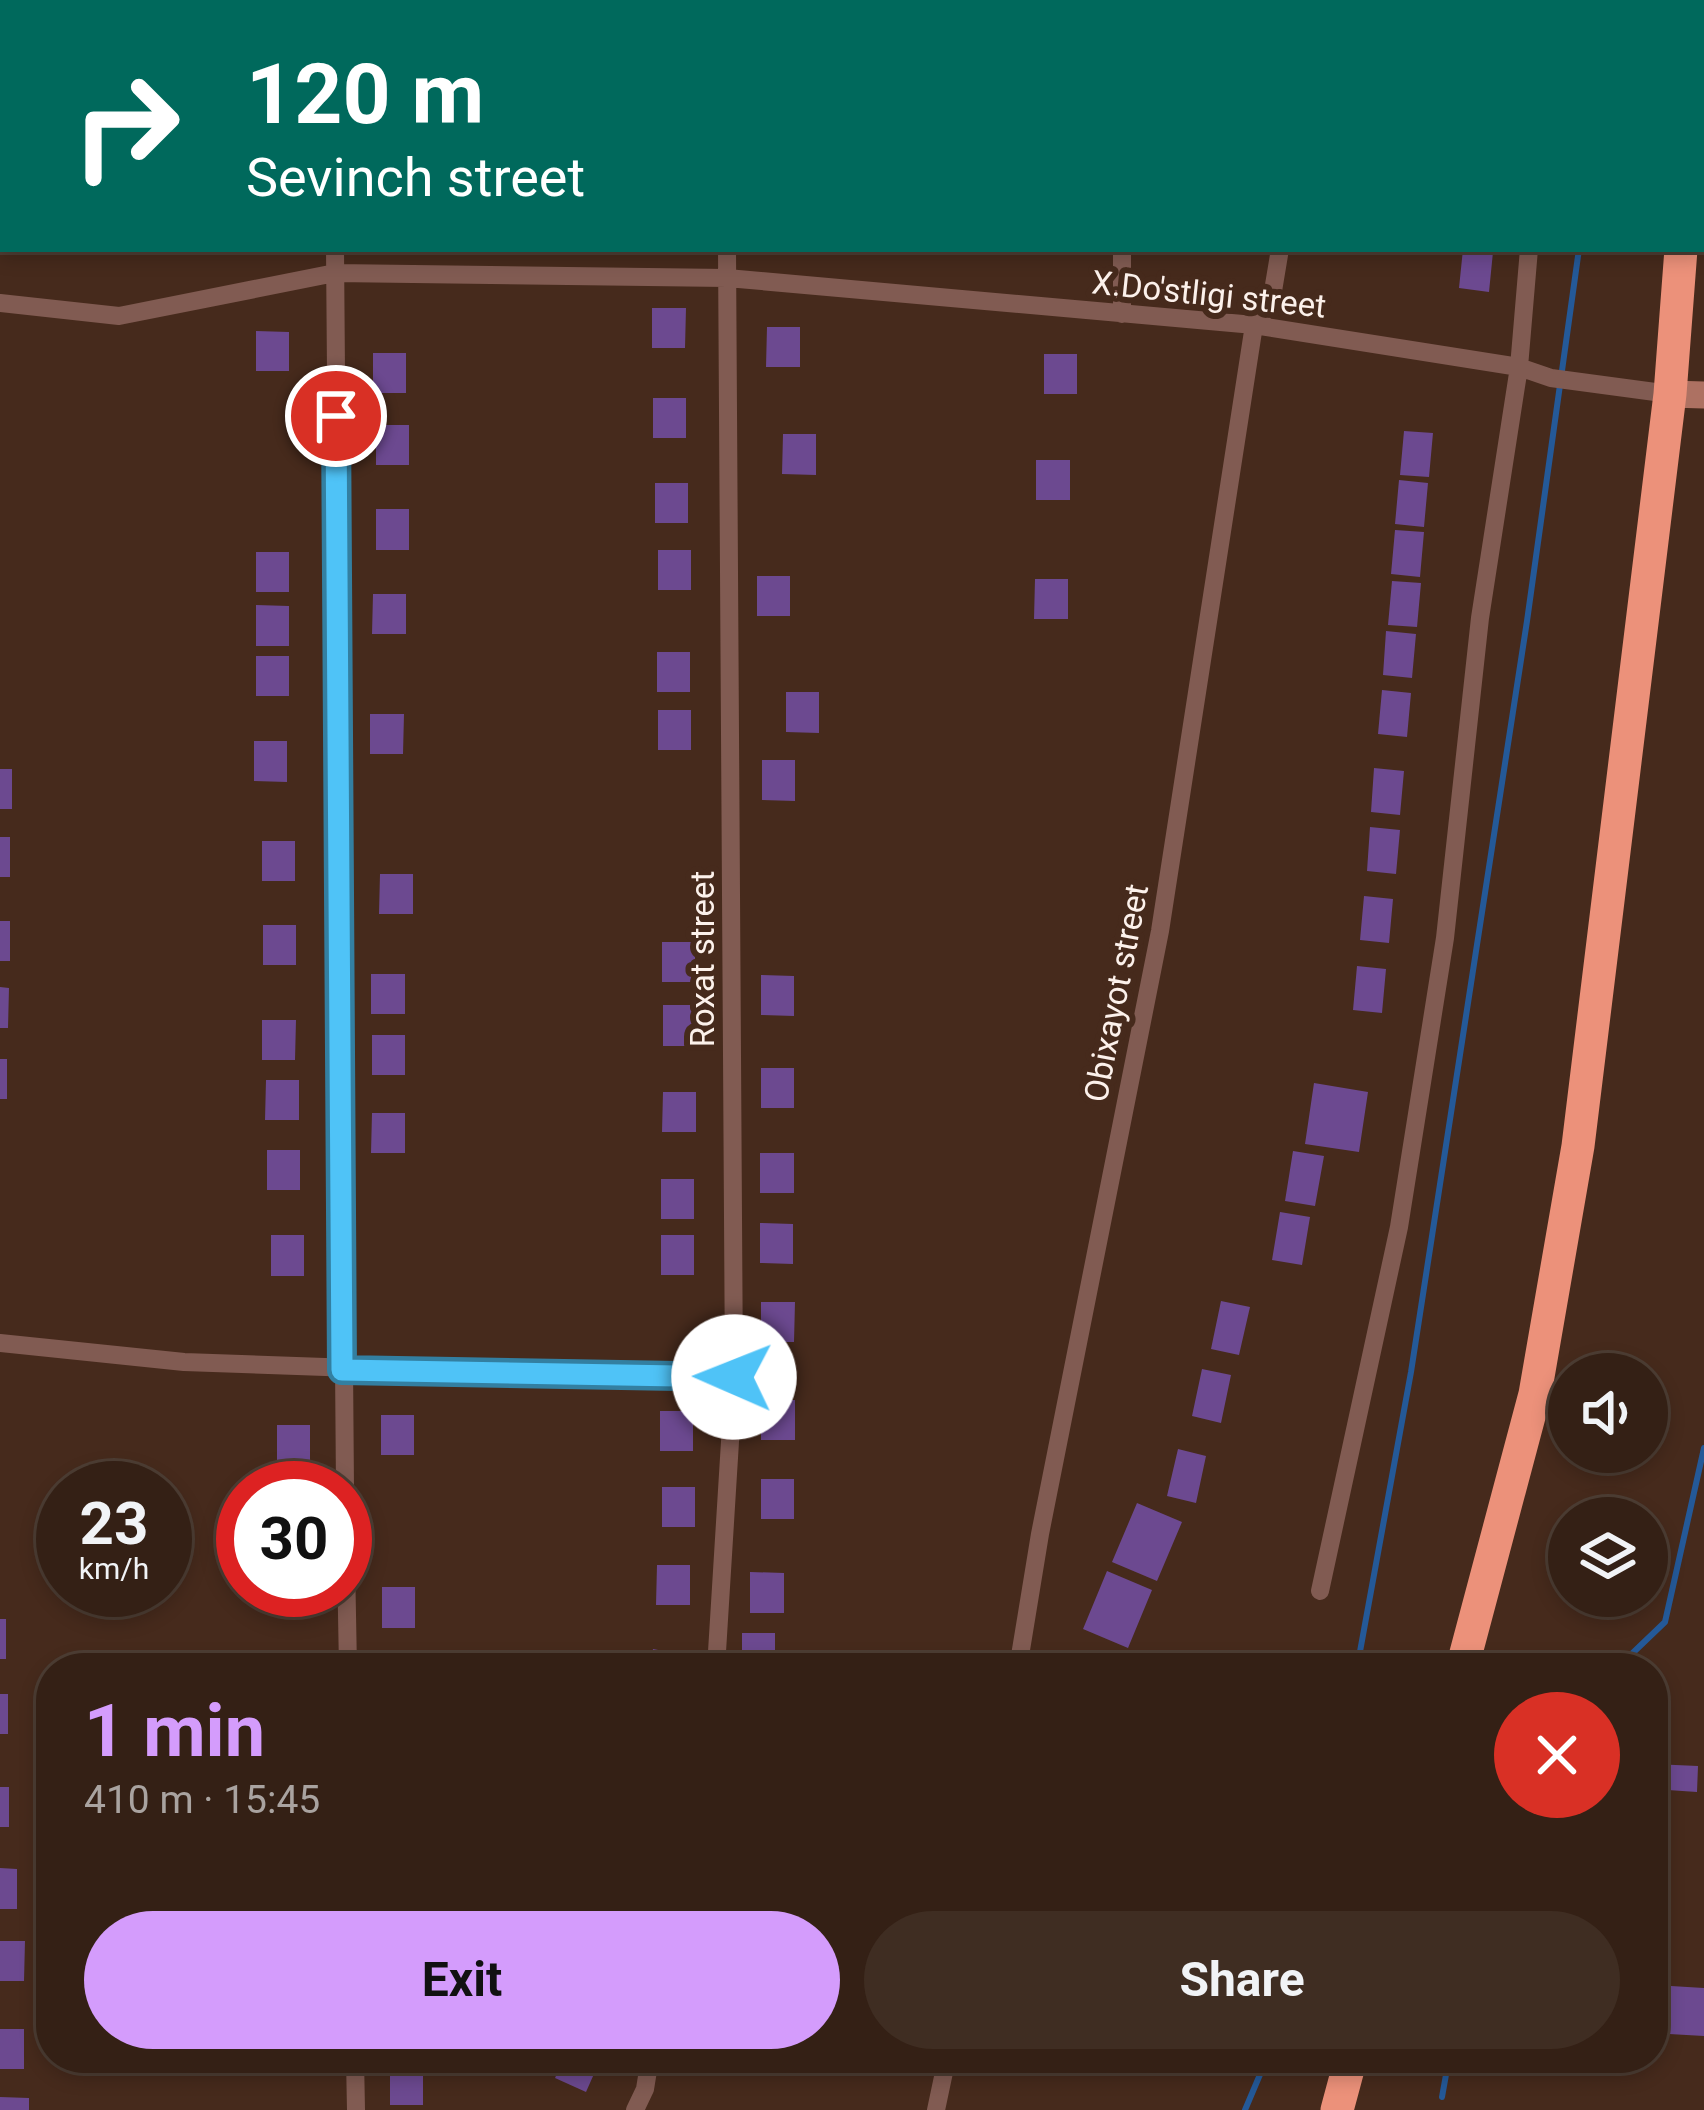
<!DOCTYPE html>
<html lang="en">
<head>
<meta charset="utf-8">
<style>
  :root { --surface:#342015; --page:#3f2d22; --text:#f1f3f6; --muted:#a9a3a0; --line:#4e3e34; --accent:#d49cfc }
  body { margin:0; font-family:Roboto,sans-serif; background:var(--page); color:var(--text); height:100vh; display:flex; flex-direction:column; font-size:45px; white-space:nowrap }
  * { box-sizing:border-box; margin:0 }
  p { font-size:39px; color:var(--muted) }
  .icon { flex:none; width:66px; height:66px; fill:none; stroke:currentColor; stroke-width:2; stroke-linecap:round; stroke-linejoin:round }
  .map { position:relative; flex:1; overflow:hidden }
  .panel { position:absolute; left:36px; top:1653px; width:1632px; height:420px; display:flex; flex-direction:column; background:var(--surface); border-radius:48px; box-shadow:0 6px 18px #0003,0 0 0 3px var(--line) }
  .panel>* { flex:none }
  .guide { position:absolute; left:0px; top:0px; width:1704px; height:252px; box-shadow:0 6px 18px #0003,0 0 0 3px var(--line); background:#00695c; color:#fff; overflow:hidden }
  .buttons { position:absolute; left:1548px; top:1353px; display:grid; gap:24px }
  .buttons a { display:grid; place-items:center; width:120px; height:120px; border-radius:50%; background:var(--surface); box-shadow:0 6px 18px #0003,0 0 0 3px var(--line); font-size:60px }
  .speed { position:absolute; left:36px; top:1461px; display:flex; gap:24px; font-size:60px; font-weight:700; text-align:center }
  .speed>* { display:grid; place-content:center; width:156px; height:156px; border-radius:50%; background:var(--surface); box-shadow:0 6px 18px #0003,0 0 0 3px var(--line); line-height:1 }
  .speed small { font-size:30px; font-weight:400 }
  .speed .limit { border:18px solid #d22; background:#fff; color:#111 }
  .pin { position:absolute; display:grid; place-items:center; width:102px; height:102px; color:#fff; margin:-51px; border:6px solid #fff; border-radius:50%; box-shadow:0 3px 12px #0007 }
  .me { position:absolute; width:132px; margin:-66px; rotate:271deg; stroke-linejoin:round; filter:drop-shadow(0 0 9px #0008) }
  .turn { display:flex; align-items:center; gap:42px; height:252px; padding:0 48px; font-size:54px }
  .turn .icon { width:156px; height:156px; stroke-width:2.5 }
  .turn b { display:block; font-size:84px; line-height:102px }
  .round { display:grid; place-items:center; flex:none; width:126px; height:126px; border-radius:63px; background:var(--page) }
  .head { display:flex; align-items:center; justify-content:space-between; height:204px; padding:0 48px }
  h1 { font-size:72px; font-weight:700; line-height:90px; color:var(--accent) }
  .cta { display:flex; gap:24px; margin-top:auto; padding:24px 48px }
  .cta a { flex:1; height:138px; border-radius:72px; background:var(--accent); color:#111; font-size:48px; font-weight:700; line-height:138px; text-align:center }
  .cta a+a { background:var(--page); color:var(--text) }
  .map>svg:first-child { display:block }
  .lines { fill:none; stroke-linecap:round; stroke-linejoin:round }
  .stream { stroke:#245998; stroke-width:6 }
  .building { fill:#6c4990 }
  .street { stroke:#815b52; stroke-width:18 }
  .secondary { stroke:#ad7162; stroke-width:27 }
  .highway { stroke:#ec917a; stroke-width:33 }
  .route-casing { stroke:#337fa1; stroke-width:30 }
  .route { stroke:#4fc3f7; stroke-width:21 }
  .labels { text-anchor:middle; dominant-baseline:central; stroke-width:12; stroke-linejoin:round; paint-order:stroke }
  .street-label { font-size:33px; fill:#fcf1eb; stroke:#462a1c }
</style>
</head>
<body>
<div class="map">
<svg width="1704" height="2110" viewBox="0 0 1704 2110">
  <rect width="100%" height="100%" fill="#462a1c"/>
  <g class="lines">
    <path class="stream" d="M1597,3V0
      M1357,1668L1411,1372L1527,621L1579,249
      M1617,1668L1665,1622L1704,1448
      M1442,2097L1449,2058
      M1245,2110L1267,2058"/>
  </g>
  <path class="building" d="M1463,249L1493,252L1489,292L1459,288Z
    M652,308H686L685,348H652Z
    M767,327H800V367H766Z
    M256,331L289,332V371H256Z
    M373,353H406V393H373Z
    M1044,354H1077V394H1044Z
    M653,398H686V438H653Z
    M376,425H409V465H376Z
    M1404,431L1433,433L1429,477L1400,475Z
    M783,434H816V475L782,474Z
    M1036,460H1070V500H1036Z
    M1399,480L1428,483L1424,527L1395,524Z
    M655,483H688V523H655Z
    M376,509H409V550H376Z
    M1395,530L1424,532L1420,577L1391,574Z
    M658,550H691V590H658Z
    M256,552H289V592H256Z
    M757,576H790V616H757Z
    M1035,579H1068V619H1034Z
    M1392,581L1421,583L1417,627L1388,625Z
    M373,594H406V634H372Z
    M256,605L289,606V646H256Z
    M1386,631L1416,634L1412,678L1383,675Z
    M657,652H690V692H657Z
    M256,656H289V696H256Z
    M1382,690L1411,693L1407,737L1378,734Z
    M786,692H819V733L786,732Z
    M658,710H691V750H658Z
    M370,714H404L403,754H370Z
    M254,741H287V782L254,781Z
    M762,760H795V801L762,800Z
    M1374,768L1404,771L1400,815L1371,812Z
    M0,769H12V809H0Z
    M1370,827L1400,830L1396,874L1367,871Z
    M0,837H10V877H0Z
    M262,841H295V881H262Z
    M380,874H413V914H379Z
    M1364,896L1393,899L1389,943L1360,940Z
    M0,921H10V961H0Z
    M263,925H296V965H263Z
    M662,942H695V982H662Z
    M1357,966L1386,969L1382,1013L1353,1010Z
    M371,974H405V1014H371Z
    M761,975L794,976V1016L761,1015Z
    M0,987L9,988L8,1028H0Z
    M663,1005H696V1046H663Z
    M262,1020H296L295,1060H262Z
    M372,1035H405V1075H372Z
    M0,1059H7V1099H0Z
    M761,1068H794V1108H761Z
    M266,1080H299V1120H265Z
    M1314,1083L1368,1092L1359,1152L1305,1144Z
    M663,1092H696V1132H662Z
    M372,1113H405V1153H371Z
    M267,1150H300V1190H267Z
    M1293,1151L1324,1156L1315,1206L1285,1201Z
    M760,1153H794V1193H760Z
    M661,1179H694V1219H661Z
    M1280,1212L1310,1217L1302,1265L1272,1260Z
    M760,1223L793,1224V1264L760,1263Z
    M271,1235H304V1276H271Z
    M661,1235H694V1275H661Z
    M1221,1301L1250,1307L1239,1355L1211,1349Z
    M761,1302H795L794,1342H761Z
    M1202,1369L1231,1375L1221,1423L1192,1416Z
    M761,1400H795V1440H761Z
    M660,1411H693V1451H660Z
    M381,1415H414V1455H381Z
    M277,1425H310V1465H277Z
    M1178,1449L1206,1456L1196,1503L1167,1496Z
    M761,1479H794V1519H761Z
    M662,1487H695V1527H662Z
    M1137,1503L1182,1522L1157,1581L1112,1562Z
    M657,1565H690V1605H656Z
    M1107,1571L1152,1590L1128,1648L1083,1629Z
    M750,1572L784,1573V1613H750Z
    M382,1587H415V1628H382Z
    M0,1619H6V1659H0Z
    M742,1633H775V1668H742Z
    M653,1649L679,1654L676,1668H649Z
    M390,1660H423V1668H390Z
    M0,1694H8V1734H0Z
    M1653,1764L1698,1766L1697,1792L1653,1789Z
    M0,1787H9V1827H0Z
    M0,1868L17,1869V1909H0Z
    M0,1941H25L24,1981H0Z
    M1671,1986L1704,1988V2036L1669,2034Z
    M0,2029H24V2069H0Z
    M280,2058H313V2072H280Z
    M564,2058H601L586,2092L555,2078Z
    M390,2065H423V2105H390Z
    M0,2097L29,2098V2110H0Z"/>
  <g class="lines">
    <path class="street" d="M726,0V3
      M1121,0V3
      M335,3V0
      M1321,3L1322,0
      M1549,3V0
      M335,249L345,1488
      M1122,249V314
      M0,303L119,316L335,273L727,278L1254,325L1519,367L1551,378L1670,394
      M0,1343L184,1362L551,1375L734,1377
      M345,1507L348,1668
      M1320,1591L1399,1227L1445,938L1480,618L1519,367L1529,249
      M716,1668L734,1377L727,249
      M1018,1668L1040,1534L1160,931L1254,325L1271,303L1280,249
      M355,2058L356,2110
      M635,2110L645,2089L650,2058
      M936,2110L947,2058"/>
    <path class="secondary" d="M1670,394L1704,395"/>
    <path class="highway" d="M1701,3V0
      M1462,1668L1535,1394L1578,1146L1670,394L1681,249
      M1337,2110L1351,2058"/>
  </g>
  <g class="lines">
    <g class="route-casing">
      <path id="route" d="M336,416L342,1370L734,1377"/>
    </g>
    <use href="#route" class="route"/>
  </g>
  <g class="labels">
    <g class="street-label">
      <text transform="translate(1209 294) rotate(6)">X.Do'stligi street</text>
      <text transform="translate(702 959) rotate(-90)">Roxat street</text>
      <text transform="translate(1116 993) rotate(-79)">Obixayot street</text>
    </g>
  </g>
</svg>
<div class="buttons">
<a><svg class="icon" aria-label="sound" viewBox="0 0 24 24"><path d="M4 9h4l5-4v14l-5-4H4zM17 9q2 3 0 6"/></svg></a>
<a><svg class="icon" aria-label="layers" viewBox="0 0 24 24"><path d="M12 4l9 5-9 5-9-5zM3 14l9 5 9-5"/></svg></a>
</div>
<div class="speed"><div>23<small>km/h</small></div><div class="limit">30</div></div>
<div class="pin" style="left:336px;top:416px;background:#d93025"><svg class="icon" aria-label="arrive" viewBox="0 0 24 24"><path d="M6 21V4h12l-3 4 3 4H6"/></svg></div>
<svg class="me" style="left:734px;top:1377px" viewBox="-20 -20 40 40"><circle r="19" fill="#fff"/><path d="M0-13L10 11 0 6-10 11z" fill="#4fc3f7"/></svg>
<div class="guide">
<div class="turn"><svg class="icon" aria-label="right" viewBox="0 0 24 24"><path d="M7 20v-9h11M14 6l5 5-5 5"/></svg><div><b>120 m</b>Sevinch street</div></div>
</div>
<section class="panel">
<div class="head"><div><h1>1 min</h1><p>410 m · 15:45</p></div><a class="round" style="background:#d93025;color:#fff"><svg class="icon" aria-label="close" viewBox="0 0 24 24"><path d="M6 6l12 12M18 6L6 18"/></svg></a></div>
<div class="cta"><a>Exit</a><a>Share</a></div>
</section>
</div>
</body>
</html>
